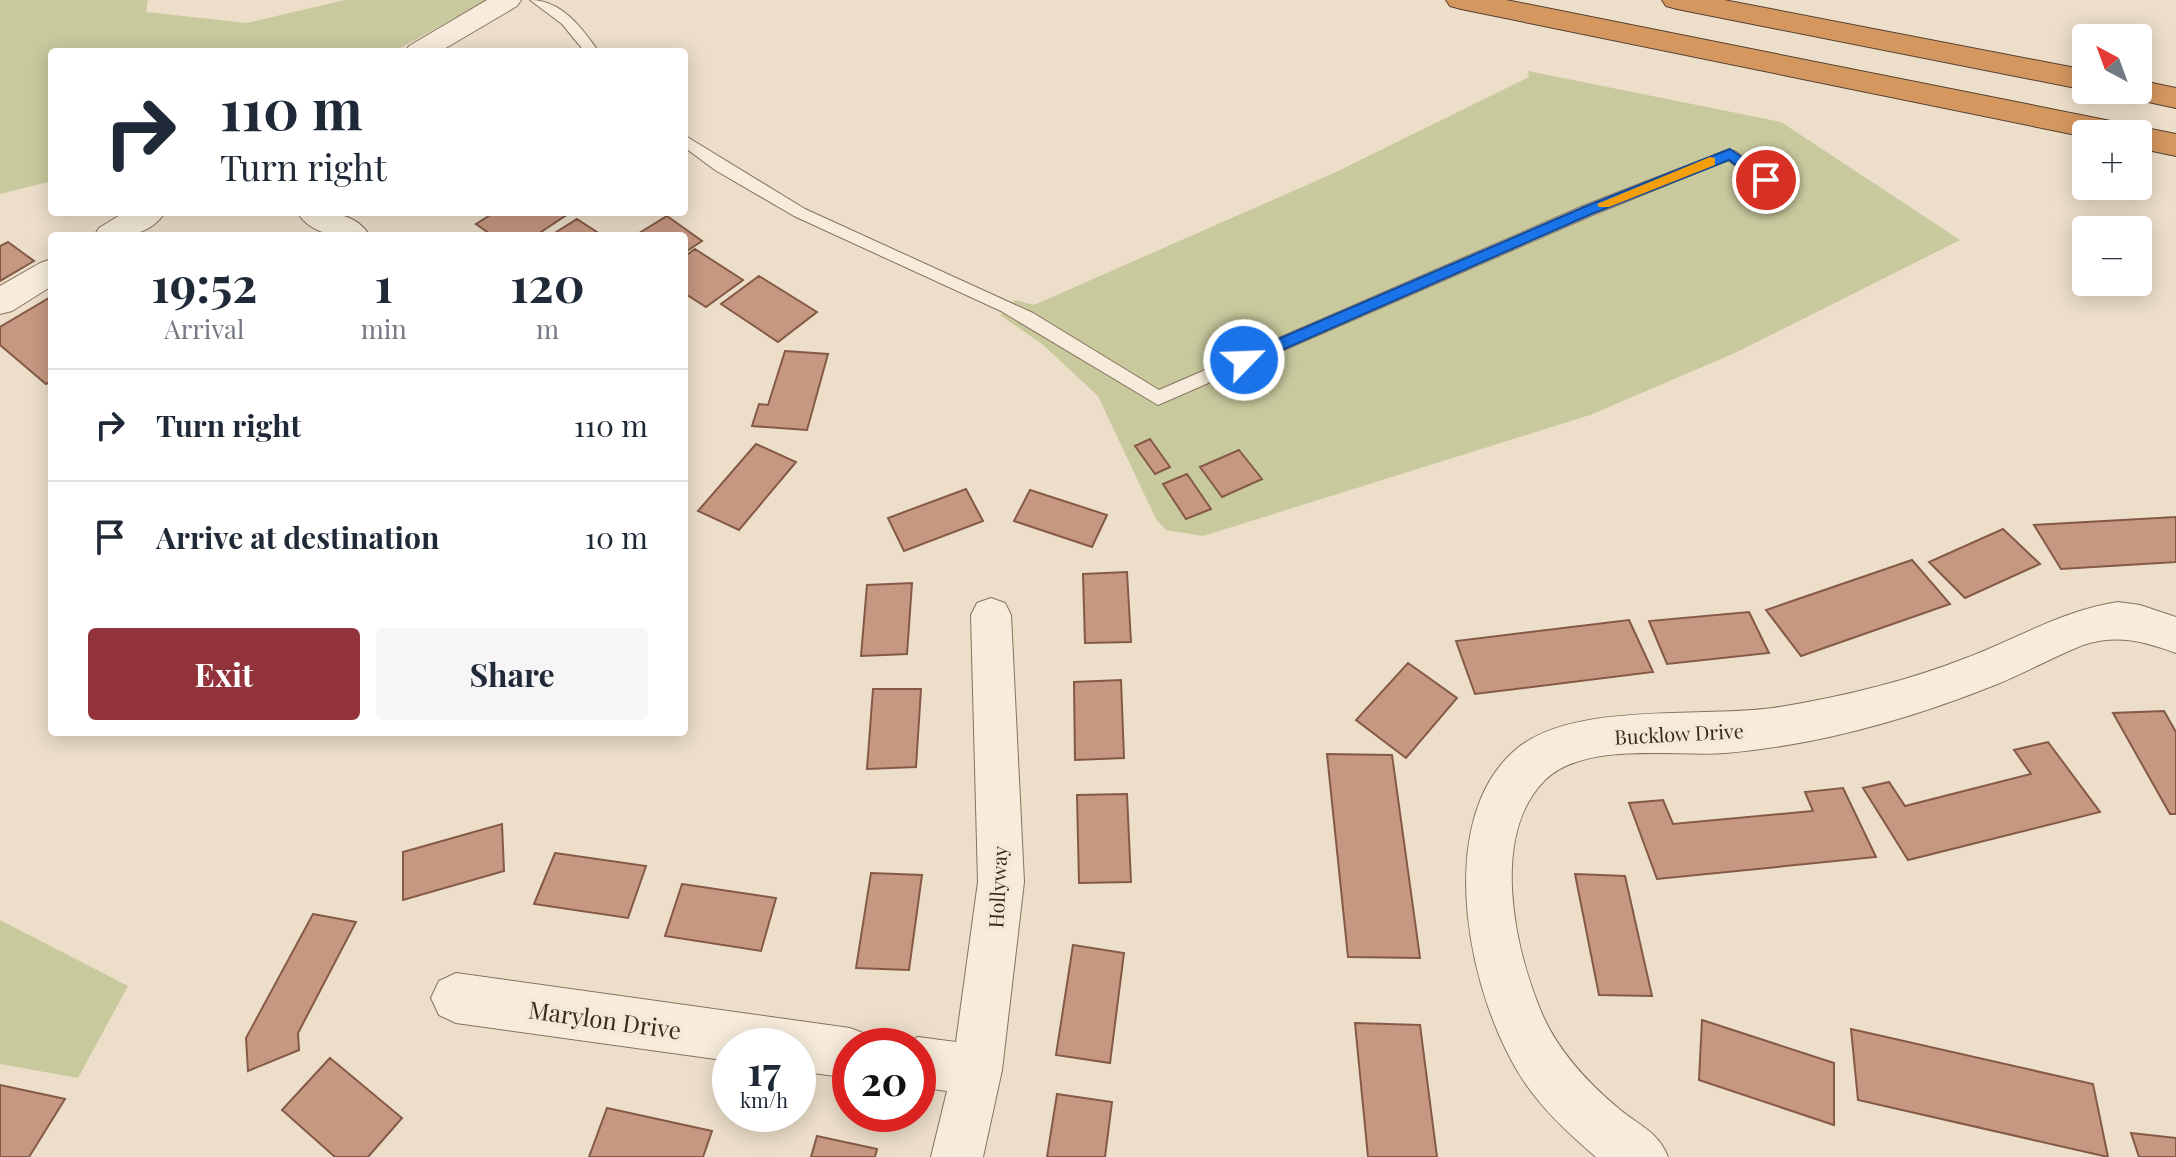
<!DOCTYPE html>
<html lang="en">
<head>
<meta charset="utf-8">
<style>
  :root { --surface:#fff; --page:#f6f6f7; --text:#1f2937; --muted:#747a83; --line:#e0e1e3; --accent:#92333b }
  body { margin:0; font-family:"Playfair Display",serif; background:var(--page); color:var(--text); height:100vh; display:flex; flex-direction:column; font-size:30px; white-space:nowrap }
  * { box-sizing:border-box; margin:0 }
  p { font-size:26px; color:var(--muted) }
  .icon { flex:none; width:44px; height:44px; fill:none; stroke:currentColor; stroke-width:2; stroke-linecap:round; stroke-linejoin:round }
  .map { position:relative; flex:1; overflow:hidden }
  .drawer { position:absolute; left:48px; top:232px; width:640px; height:504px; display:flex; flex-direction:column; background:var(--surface); border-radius:8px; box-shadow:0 4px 20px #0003 }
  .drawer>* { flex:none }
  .hud { position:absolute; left:48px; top:48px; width:640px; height:168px; border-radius:8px; box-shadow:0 4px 20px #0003; background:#fff; color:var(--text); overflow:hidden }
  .needle { width:52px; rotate:319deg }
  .buttons { position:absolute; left:2072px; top:24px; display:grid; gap:16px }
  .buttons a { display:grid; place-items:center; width:80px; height:80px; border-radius:8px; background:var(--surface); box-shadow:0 4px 20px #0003; font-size:40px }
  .speed { position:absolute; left:712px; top:1028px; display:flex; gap:16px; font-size:40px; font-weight:700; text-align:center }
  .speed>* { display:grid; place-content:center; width:104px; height:104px; border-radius:50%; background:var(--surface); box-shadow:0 4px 20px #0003; line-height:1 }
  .speed small { font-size:20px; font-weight:400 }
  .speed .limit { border:12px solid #d22; background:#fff; color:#111 }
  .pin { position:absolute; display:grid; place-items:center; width:68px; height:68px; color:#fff; margin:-34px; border:4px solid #fff; border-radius:50%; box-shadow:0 2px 8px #0007 }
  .me { position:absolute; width:88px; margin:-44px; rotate:66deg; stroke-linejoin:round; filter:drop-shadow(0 0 6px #0008) }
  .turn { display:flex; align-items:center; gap:28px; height:168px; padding:0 40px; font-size:36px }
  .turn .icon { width:104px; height:104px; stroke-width:2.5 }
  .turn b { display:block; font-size:56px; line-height:68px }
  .eta { display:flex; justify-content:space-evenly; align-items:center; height:136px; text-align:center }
  .eta b { font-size:48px; font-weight:700; line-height:56px }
  .button { display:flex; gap:16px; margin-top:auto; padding:16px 40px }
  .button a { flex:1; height:92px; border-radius:8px; background:var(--accent); color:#fff; font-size:32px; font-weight:700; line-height:92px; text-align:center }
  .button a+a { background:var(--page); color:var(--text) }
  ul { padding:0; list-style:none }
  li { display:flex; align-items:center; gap:24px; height:112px; padding:0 40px; border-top:2px solid var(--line) }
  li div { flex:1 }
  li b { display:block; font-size:30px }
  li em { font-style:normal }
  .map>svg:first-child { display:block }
  .green { fill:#c8c99d }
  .building { fill:#c79881; stroke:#845a46; stroke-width:2 }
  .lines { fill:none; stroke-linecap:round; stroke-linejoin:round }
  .lane-casing { stroke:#87715f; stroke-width:2 }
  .street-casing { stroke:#87715f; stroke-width:2 }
  .highway-casing { stroke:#554032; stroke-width:2 }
  .lane { fill:#f7ecdb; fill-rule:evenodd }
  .street { fill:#f7ecdb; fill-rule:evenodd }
  .highway { fill:#d49760; fill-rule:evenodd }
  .route { fill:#1a73e8; stroke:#114b97; stroke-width:2 }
  .slow { fill:#f59e0b }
  .labels { text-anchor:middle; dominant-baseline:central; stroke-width:8; stroke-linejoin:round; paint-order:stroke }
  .street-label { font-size:20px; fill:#382a21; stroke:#f4e9d8 }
  .near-street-label { font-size:24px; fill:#382a21; stroke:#f4e9d8 }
</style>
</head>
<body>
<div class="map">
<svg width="2176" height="1157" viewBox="0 0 2176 1157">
  <rect width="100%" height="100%" fill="#ecdec9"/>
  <path class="green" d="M0,0H148L146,12L246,23L345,0H487L393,52H52V181L0,194Z
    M1528,71L1781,122L1960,240L1737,352L1590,415L1203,536L1166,530L1156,519L1098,396L1042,344L1000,315L1015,300L1034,305L1334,173L1529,77Z
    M0,920L128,986L78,1078L0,1064Z"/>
  <path class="building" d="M495,212H558L565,216L535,236H493L476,224Z
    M667,216L702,241L684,253V236L636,235Z
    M577,219L603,236H550Z
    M8,242L34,261L0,281V246Z
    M695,249L743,280L706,307L684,293V257Z
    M759,276L817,312L778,342L721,304Z
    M49,298L52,301V381L46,384L0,345V327Z
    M785,351L828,354L807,430L752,426L759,404L768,405Z
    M1150,439L1170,467L1155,474L1135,446Z
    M756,444L796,462L739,530L698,511Z
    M1239,450L1262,479L1222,497L1200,467Z
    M1187,474L1211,509L1186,519L1163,484Z
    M966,489L983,521L904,551L888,518Z
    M1030,490L1107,515L1092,547L1014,521Z
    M2176,517V562L2061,569L2034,525Z
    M2003,529L2040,564L1965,598L1929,562Z
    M1912,560L1950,604L1801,656L1766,610Z
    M1127,572L1131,642L1085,643L1083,574Z
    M912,583L907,654L861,656L867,585Z
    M1749,612L1769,653L1667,664L1649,621Z
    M1629,620L1653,672L1475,694L1456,641Z
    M1408,663L1457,698L1406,758L1356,720Z
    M1121,680L1124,758L1075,760L1074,682Z
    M873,689H921L916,767L867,769Z
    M2164,711L2176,732V814H2170L2113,713Z
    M2048,742L2100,812L1908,860L1863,788L1889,782L1905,806L2031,774L2014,750Z
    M1327,754L1392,755L1420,958L1348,957Z
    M1843,788L1876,857L1657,879L1629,803L1663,800L1673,824L1813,811L1805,792Z
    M1127,794L1131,882L1079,883L1077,795Z
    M502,824L504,871L403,900V852Z
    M555,853L646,866L628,918L534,904Z
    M871,873L922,875L909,970L856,968Z
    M1575,874L1625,876L1652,996L1599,995Z
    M682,884L776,898L761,951L665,936Z
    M313,914L356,922L298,1033L299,1050L248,1071L246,1038Z
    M1073,945L1124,953L1110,1063L1056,1055Z
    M1702,1020L1834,1063V1125L1699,1080Z
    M1355,1023L1420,1025L1437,1157H1368Z
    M1851,1029L2093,1084L2108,1157L1858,1100Z
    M330,1058L402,1118L368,1157H335L282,1110Z
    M0,1085L65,1099L29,1157H0Z
    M1057,1094L1112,1102L1105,1157H1047Z
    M607,1108L712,1131L703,1157H589Z
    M2131,1133L2176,1138V1157H2139Z
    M817,1136L877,1149L875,1157H811Z"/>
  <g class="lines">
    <g class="lane-casing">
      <path id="lane" d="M530,0C562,0 582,28 599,52H585L562,24Z
        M684,135L805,209L1033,313L1159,390L1583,206L1725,151H1735L1791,193L1789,197H1777L1728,160L1595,214L1158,405L1001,311L794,216L715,170L684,147Z"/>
    </g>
    <g class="street-casing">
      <path id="street" d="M487,0H521L517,6L439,52H405L409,46Z
        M125,212H165C149,238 121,236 94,236L99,228Z
        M297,212C324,212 354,210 370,236C343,236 313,238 297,212Z
        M52,259V286L12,311L0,314V286L40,263Z
        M991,598L1005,603L1011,615L1024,882L1002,1070L983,1157H931L947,1091L918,1087V1046H899L918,1037L956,1042L978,882L971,615L977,603Z
        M2118,602L2140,605L2176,617V653C2142,641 2118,634 2083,645C2053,657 2025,673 1995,685C1910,719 1818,745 1726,753C1674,757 1585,741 1545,780C1490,835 1514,945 1540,1009C1556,1049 1586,1081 1618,1108C1639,1126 1658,1131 1668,1157H1596C1570,1135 1544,1111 1525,1083C1470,1002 1431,825 1514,751C1570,701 1700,718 1773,708C1837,698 1905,682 1966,658C2017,639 2063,610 2118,602Z
        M456,973L850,1028L868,1035L872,1046H850V1078L798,1071V1046H730V1061L456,1023L439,1015L431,998L439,981Z"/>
    </g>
    <g class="highway-casing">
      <path id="highway" d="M1446,0H1506L2176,134V156L2138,148V134H2086V137L1461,9L1450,6Z
        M1662,0H1724L2086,70V90L1677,9L1666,6Z
        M2138,80L2176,88V108L2125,97L2120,90H2138Z"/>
    </g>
    <use href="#lane" class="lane"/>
    <use href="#street" class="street"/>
    <use href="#highway" class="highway"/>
  </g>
  <path class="route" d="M1730,149L1771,177V184H1761L1729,160L1594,213L1250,364L1244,366L1236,360L1239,356L1584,207Z"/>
  <path class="slow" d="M1710,157L1715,158V165L1609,207H1599L1597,204Z"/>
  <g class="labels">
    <g class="street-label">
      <text transform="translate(1679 733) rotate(-3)">Bucklow Drive</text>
      <text transform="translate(997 887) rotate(-87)">Hollyway</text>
    </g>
    <g class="near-street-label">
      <text transform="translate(605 1019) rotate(8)">Marylon Drive</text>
    </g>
  </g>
</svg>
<div class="buttons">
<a><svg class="needle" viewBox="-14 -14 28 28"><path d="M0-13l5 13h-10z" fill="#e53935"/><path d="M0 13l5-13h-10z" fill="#747a83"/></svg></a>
<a>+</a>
<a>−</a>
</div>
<div class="speed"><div>17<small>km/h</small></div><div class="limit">20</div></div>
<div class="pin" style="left:1766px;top:180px;background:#d93025"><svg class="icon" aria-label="arrive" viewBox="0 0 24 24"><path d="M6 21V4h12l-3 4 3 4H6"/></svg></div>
<svg class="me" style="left:1244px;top:360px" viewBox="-20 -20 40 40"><circle r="17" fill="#1a73e8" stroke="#fff" stroke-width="3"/><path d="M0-11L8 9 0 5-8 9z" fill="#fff"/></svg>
<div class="hud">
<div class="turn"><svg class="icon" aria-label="right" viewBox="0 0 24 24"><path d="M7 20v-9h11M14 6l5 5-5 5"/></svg><div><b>110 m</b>Turn right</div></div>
</div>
<section class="drawer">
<div class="eta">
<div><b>19:52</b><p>Arrival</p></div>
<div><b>1</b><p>min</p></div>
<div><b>120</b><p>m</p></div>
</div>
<ul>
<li><svg class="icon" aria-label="right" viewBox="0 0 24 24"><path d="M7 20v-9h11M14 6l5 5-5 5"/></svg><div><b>Turn right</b></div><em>110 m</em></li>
<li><svg class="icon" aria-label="arrive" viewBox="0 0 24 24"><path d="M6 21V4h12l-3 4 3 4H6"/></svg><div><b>Arrive at destination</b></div><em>10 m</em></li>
</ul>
<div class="button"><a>Exit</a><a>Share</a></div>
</section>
</div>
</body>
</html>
